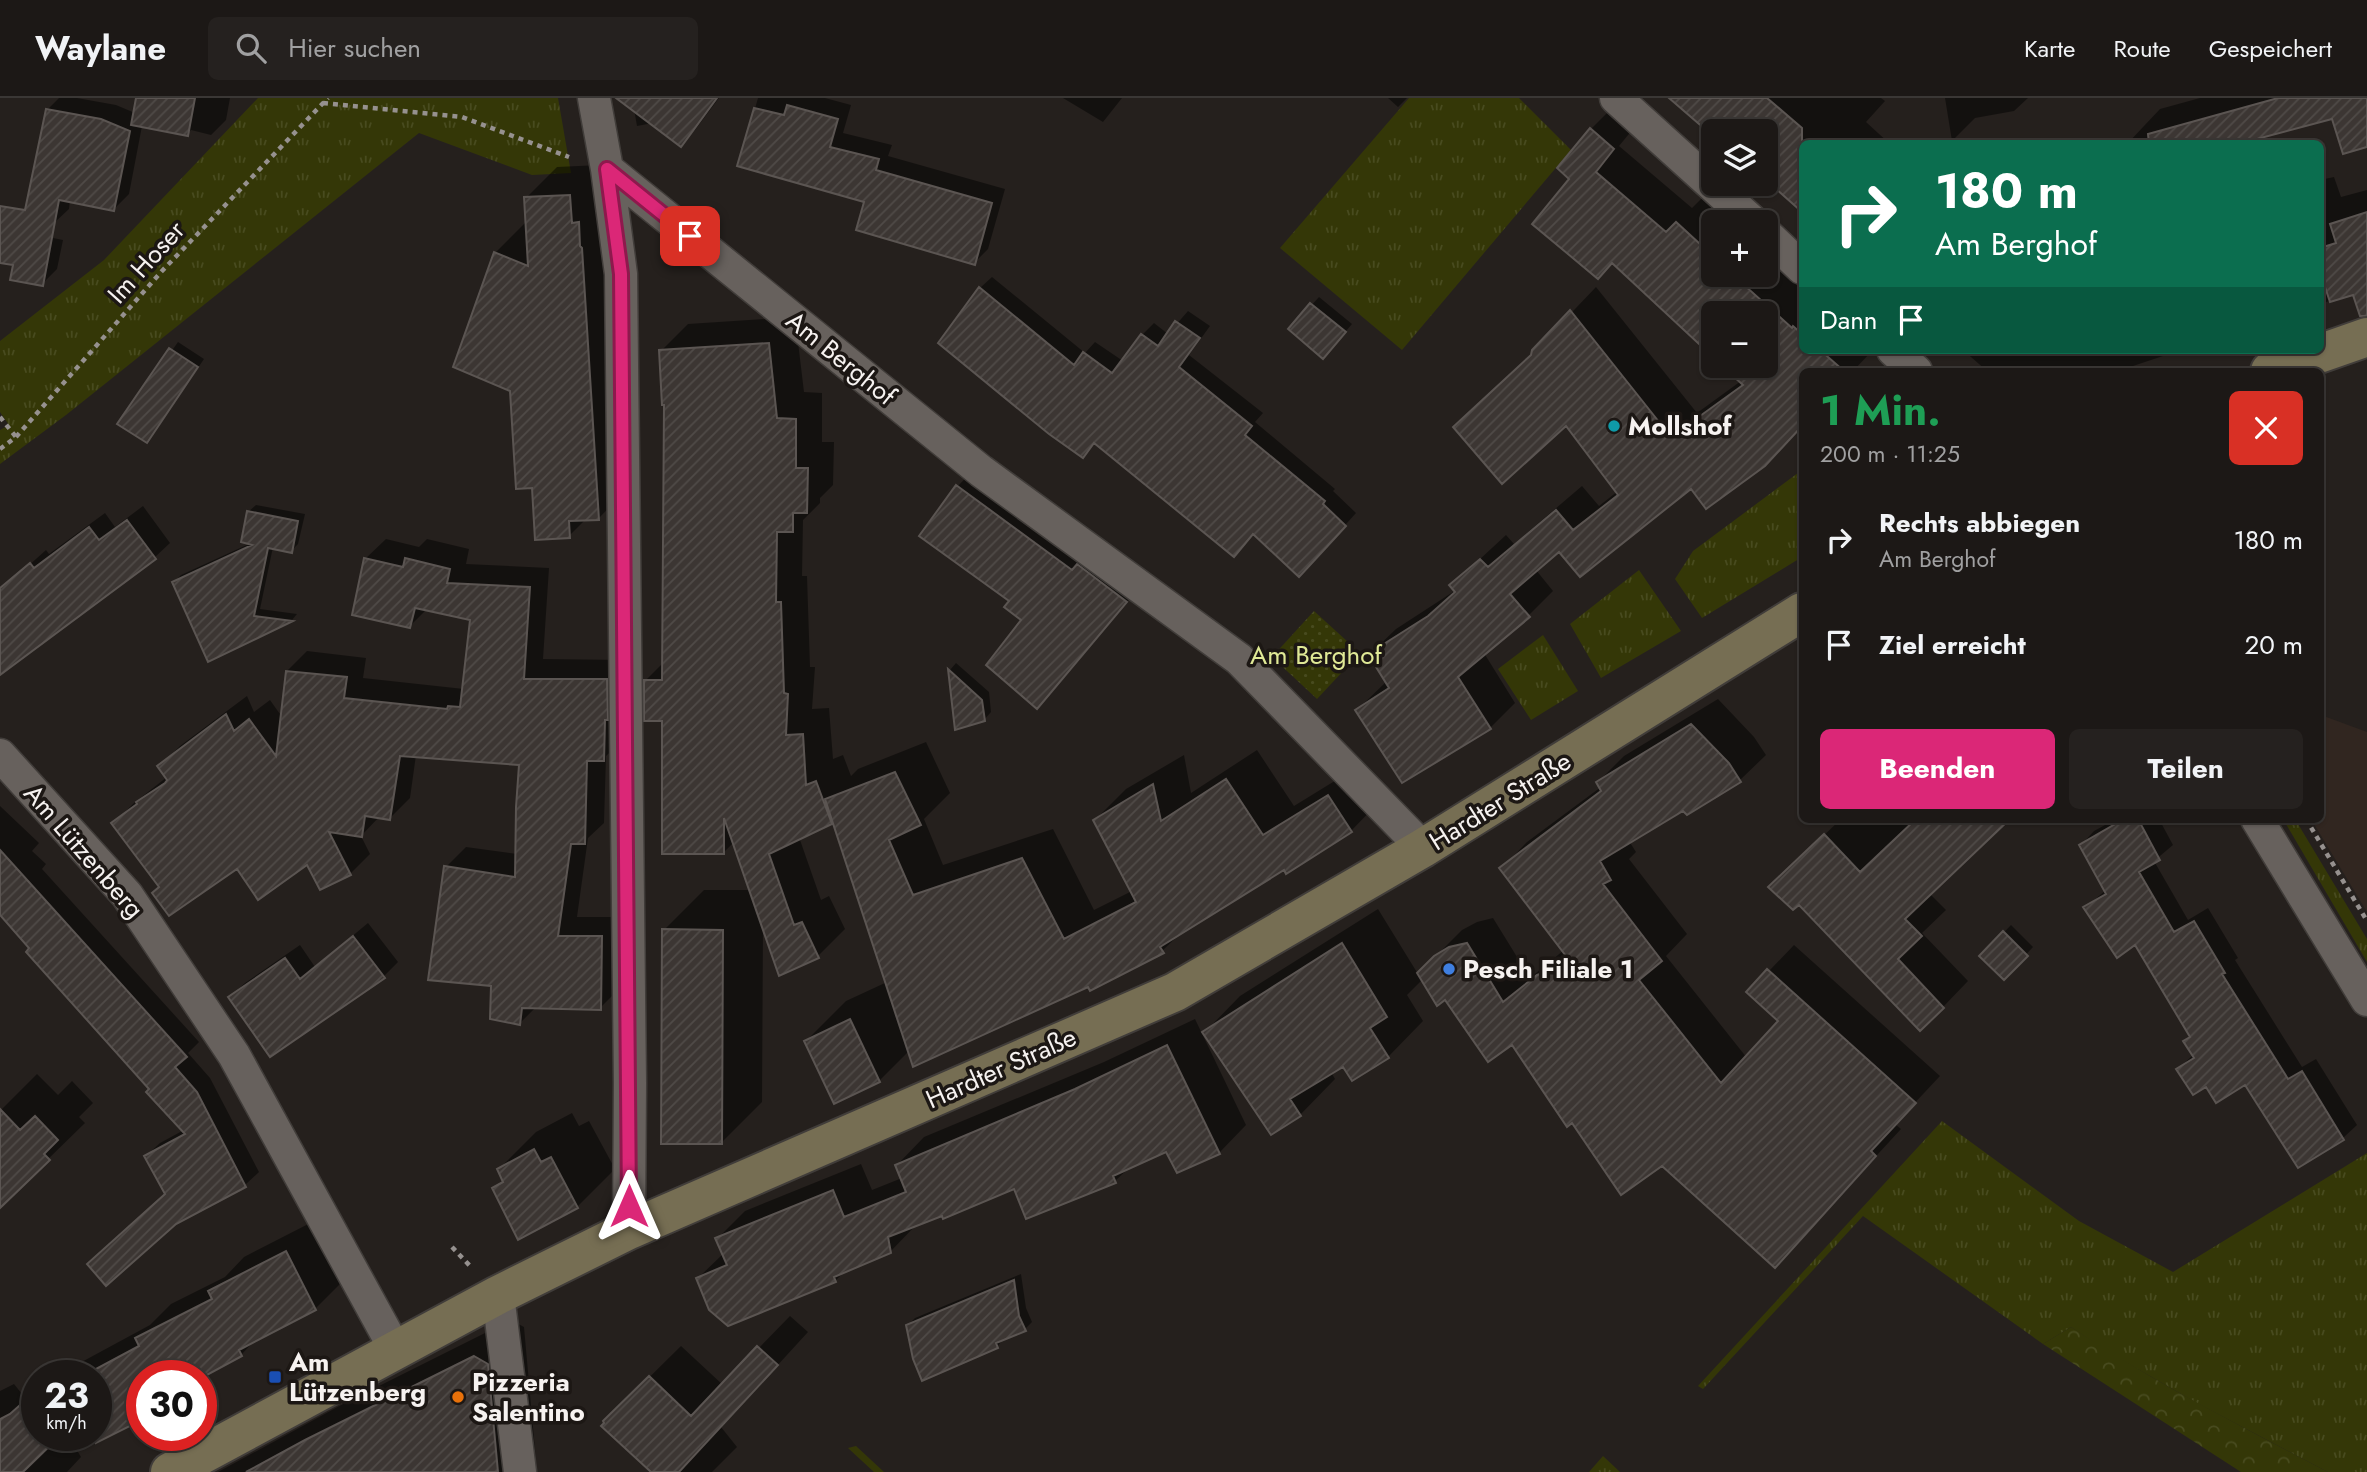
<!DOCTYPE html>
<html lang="de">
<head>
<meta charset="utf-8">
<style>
  :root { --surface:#1c1816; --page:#25211f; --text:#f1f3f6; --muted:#a0a0a1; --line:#3a3735; --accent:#db2777 }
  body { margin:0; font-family:Jost,sans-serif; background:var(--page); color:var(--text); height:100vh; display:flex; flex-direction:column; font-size:26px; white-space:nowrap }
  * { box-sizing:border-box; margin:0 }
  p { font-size:23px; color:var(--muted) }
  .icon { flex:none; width:38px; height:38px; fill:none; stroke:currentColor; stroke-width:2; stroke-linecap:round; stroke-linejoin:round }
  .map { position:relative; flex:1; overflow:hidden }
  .panel { position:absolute; left:1799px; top:270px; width:525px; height:455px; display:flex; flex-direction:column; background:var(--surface); border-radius:10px; box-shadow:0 2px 5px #0004,0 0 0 2px var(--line) }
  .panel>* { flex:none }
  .guide { position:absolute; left:1799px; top:42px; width:525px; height:214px; border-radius:10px; box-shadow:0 2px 5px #0004,0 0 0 2px var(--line); background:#0b6e4f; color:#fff; overflow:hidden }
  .buttons { position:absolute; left:1701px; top:21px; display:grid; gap:14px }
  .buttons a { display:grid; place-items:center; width:77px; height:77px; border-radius:10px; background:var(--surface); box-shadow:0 2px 5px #0004,0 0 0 2px var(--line); font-size:35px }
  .speed { position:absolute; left:21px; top:1262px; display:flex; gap:14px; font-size:35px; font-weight:700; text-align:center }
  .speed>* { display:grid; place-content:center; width:91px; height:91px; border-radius:50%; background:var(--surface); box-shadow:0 2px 5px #0004,0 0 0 2px var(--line); line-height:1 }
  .speed small { font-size:18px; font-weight:400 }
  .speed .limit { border:10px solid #d22; background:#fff; color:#111 }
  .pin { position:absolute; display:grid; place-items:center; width:60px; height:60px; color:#fff; margin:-30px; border-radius:14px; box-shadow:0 4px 10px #0006 }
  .me { position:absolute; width:77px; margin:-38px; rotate:0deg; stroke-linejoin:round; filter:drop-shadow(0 0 5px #0008) }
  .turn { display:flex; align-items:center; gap:24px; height:147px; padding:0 21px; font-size:32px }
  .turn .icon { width:91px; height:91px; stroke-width:2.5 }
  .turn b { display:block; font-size:49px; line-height:60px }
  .then { display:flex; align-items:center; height:66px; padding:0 21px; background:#0003; gap:14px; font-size:26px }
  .round { display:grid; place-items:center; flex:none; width:74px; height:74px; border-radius:10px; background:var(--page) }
  .summary { display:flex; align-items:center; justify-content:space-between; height:119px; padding:0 21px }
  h1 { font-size:42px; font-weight:700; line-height:52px; color:#1e9e55 }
  .action { display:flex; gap:14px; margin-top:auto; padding:14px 21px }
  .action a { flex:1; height:80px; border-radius:10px; background:var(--accent); color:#fff; font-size:28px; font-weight:700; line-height:80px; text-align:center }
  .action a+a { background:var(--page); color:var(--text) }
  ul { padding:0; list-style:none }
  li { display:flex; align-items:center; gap:21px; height:105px; padding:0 21px }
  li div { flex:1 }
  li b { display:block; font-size:26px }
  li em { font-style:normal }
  header { display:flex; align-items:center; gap:42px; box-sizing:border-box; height:98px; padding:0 35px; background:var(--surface); border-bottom:2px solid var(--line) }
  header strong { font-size:33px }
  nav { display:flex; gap:38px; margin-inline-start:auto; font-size:24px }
  .search { width:490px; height:63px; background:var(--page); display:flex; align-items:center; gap:18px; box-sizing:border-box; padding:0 24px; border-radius:10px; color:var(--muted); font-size:26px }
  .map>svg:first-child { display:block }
  .built { fill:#312620 }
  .grass { fill:url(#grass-tufts) }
  .forest { fill:url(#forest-crowns) }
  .park { fill:url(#park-dots) }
  .shadow { fill:#0007 }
  .building { fill:url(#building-hatch); stroke:#5b5552; stroke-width:2 }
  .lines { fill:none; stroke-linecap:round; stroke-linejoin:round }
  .minor-casing { stroke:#413d3a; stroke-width:35 }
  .secondary-casing { stroke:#413d3a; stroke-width:42 }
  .path { stroke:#96918f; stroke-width:4.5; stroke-dasharray:5 5; stroke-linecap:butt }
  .minor { stroke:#67615d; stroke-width:32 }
  .secondary { stroke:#766e53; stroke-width:38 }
  .route-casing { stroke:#8e194d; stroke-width:18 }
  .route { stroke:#db2777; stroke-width:12 }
  .culture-dot { fill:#0f9aa8; stroke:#1c1714; stroke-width:2.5 }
  .shop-dot { fill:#3f7fe0; stroke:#1c1714; stroke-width:2.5 }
  .transit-dot { fill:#1a4fb4; stroke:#1c1714; stroke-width:2.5 }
  .food-dot { fill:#e8710a; stroke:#1c1714; stroke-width:2.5 }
  .labels { text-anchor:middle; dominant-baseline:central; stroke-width:7; stroke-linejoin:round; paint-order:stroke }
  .street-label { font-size:26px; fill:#f6f2f0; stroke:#1c1714 }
  .poi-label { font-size:26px; font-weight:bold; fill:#f6f2f0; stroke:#1c1714; text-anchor:start }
  .park-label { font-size:26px; fill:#e0e996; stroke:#1c1714 }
</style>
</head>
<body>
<header>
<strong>Waylane</strong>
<div class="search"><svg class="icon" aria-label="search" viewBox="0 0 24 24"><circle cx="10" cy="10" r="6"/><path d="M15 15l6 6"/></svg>Hier suchen</div>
<nav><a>Karte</a><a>Route</a><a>Gespeichert</a></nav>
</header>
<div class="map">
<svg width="2367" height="1374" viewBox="0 0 2367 1374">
  <defs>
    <pattern id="grass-tufts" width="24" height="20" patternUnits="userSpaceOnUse" patternTransform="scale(1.75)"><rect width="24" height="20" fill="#343707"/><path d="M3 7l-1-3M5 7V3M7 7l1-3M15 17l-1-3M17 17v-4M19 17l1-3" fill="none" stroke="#484b1f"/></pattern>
    <pattern id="forest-crowns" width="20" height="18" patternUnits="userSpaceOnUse" patternTransform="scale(1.75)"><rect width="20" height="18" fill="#343707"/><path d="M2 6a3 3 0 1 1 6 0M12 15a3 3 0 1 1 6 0" fill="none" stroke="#484b1f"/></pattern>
    <pattern id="park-dots" width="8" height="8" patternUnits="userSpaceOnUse" patternTransform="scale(1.75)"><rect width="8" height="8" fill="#343707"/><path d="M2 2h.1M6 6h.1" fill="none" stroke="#484b1f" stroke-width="1.8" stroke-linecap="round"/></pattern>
    <pattern id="building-hatch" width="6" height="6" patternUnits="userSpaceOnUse" patternTransform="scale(1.75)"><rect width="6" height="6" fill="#3c3633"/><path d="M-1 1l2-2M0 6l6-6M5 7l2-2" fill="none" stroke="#4f4a47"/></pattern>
  </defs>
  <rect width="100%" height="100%" fill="#25201d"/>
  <path class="built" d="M2321,617L2367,634V814L2311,721H2320Z"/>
  <path class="grass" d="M258,0H558L571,75L532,77L419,35L66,317L0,366V332L9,327L0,314V243L104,162Z
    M1409,0H1519L1571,52L1402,252L1280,150Z
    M1802,372V459L1702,520L1675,481L1693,453Z
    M1639,472L1681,533L1601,580L1570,526Z
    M1543,537L1578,593L1531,622L1498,571Z
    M2283,721H2295L2367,841V864Z
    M1942,1023L2079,1123L2173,1174L2367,1055V1374H2328L2197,1305L2108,1254L2071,1229L2043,1246L1863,1118L1703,1291L1698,1288Z
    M1603,1358L1620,1374H1589Z"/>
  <path class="forest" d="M2071,1229C2153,1284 2241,1328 2328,1374H2241L2043,1246Z
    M856,1348L884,1374H874L848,1350Z"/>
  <path class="park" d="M1314,513L1360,555L1317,601L1272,559Z"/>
  <path class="shadow" d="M59,0H77L116,7L135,15L138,0H230L226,22L211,37L191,32L187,36L142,28L129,96L114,111L70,102L69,111L54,125L47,12Z
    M632,0H719L695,32L681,46L653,25L637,28Z
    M758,0H825L851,7L843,35L892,47L888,58L1005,91L988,151L974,165L866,103L739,67Z
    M1063,0H1122L1103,24Z
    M1388,0H1407L1398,9Z
    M1672,0H1881L1885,3L1866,24L1890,46H1802V113L1766,81V33H1713V36Z
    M1945,0H2028L2014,13L1975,20L1952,43Z
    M2200,0H2367V48L2333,19L2252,40L2253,46H2127L2160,11Z
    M1616,6L1638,25L1619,48L1692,110L1702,100L1729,124H1713V177H1766V158L1802,192V252H1873L1853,273H1802V327L1764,366L1691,389L1559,452L1536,472L1553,493L1528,518L1484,555L1515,605L1490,630L1357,612L1387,583L1370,556L1396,531L1456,492L1452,487L1506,437L1514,446L1582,388L1599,408L1618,393L1533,255L1596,189L1697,315L1741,283L1724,268H1766V215H1713V257L1613,163L1571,81L1591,31Z
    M600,67L629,389L599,420H587L569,438L534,388L511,292L495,155L527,123L526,100L557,69Z
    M2334,79L2341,99L2367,92V191L2320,206V82Z
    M33,136L63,142L57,171L42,186Z
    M992,179L1085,255L1095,244L1123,263L1142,237L1154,225L1168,236L1188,213L1210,228L1189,257L1263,315L1255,324L1335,391L1333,393L1356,415L1311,465L1254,435L1234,457L1096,344L1082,358L940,245L980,190Z
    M1319,199L1352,226L1330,252L1290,231Z
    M795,219L804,294L822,295V344H834L833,387L820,400V405L803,422L802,478H807L810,569H815L812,611L829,610L833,661L843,657L851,678L858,671L926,644L950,695L924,721L943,767L1053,731L1094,812L1132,793L1095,722L1126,691L1184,657L1191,695L1257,652L1294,708L1359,668L1381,702L1351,733L1284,770L1185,831L1162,853L1089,887L910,952L879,983L835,1004L806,943L846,903L887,884L834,721L799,739L821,802L829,798L845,831L818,858L780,876L763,827L762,1004L722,1044L664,832L704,792H751L734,744L723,755L646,582L664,564L666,305L661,253L688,226Z
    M178,244L204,261L154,335L147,342L120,326Z
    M1963,252H2181L2118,273H1987Z
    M975,370L1143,485L1054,591L1037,609L1023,522L1011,502L921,438L958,388Z
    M256,407L305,416L298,446L291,453L273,449L260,511L297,516L292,522L209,561L174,484L181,477L251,445L248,414Z
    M143,408L170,445L154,460L0,574V516L7,487L46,452L49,456L105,415L115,429Z
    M386,441L419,449L427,441L469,451L466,466L549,470L543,561L627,562L624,641L606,658L604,725L588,740L577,819H621L620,890L600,910L536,909L520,925L493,887L446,769L466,749L517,756L521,666L416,657L410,700L390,720L380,718L361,738L370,756L350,776L308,765L237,768L160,788L114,725L134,705L167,679L160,668L180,648L247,598L254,614L270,602L282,619L287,573L307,553L366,560L363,580L464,591L472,521L427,511L410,528L365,461Z
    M956,565L989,594L991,614L984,622L957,630L950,572Z
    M1718,601L1754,639L1766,657L1740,682L1683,710L1629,743L1636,754L1629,761L1687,836L1666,858L1747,960L1781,923L1749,894L1794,847L1940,978L1895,1026L1901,1031L1775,1168L1662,1066L1572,1023L1513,945L1423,881L1407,897L1423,923L1388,959L1344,967L1331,974L1335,981L1300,1017L1205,934L1240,898L1378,811L1418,876L1462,832L1477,824L1493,820L1530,880L1564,852L1502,770L1527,744L1601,689L1598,684L1624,658Z
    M0,708L39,745L32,753L46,766L42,771L199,944L188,955L210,980L259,1074L245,1087L175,1124L166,1095L146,1058L160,1045L184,1032L151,991L32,850L0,799Z
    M1841,721H2007L1929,795L1946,812L1922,835L1968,883L1943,909L1796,764Z
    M2116,721H2159L2173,747L2154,763L2188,822L2208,810L2238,860L2235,862L2302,969L2316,961L2357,1027L2343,1040L2298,1068L2245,984L2207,986L2178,971L2193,957L2191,938L2136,844L2086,809L2106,792L2081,747L2094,733Z
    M368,825L398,864L384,878L230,899L245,885L300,847L315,869Z
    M2011,827L2033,849L2004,880L1981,858Z
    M1195,921L1246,1027L1219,1055L1167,1051L1130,1069L1115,1083L1027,1119L1015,1089L918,1125L890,1154L846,1172L835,1183L698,1180L724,1155L717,1141L745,1113L861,1066L872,1092L902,1080L897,1067L924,1039L1104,964Z
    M37,976L58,997L72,983L93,1005L79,1019L85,1025L0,1108V1013Z
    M572,1015L579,1028L589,1023L615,1071L577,1109L494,1091L504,1081L499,1071L536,1034Z
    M320,1120L349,1177L315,1211L256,1241L241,1257L142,1278L96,1343L93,1337H96V1278H52L61,1269L65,1273L150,1227L171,1206L225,1179L244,1159Z
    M1021,1176L1026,1210L1032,1224L1025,1231L1004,1240L997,1249L908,1227L915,1220Z
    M790,1218L808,1234L721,1329L737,1349L712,1374H653L605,1323L681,1248L723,1287Z
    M511,1222L524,1229L537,1374H218L343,1306Z
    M14,1286L26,1301L37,1291V1337H68L81,1359L67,1374H0V1293Z"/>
  <path class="building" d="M136,0H195L188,38L131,27Z
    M616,0H717L681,49Z
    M1669,0H1767L1802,30V114L1766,82V33H1713V38Z
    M2278,0H2367V49L2343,56L2332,21L2238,46H2149L2148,36Z
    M787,7L838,21L830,49L879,61L876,72L992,105L975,167L856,132L864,104L737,68L754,10L784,17Z
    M46,11L101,21L130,33L114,113L59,102L43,188L10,182L13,167L0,165V108L25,112Z
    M1590,30L1614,51L1596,74L1666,134L1676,124L1713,158V177H1733L1792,230L1793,228L1802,236V252H1820L1844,273H1802V328L1765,368L1706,411L1691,391L1580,479L1559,454L1510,496L1530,519L1458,579L1491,631L1402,685L1355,612L1389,590L1368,556L1428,518L1455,494L1449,487L1480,461L1488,469L1556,412L1573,432L1618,397L1566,328L1502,386L1453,329L1531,257L1532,252L1570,212L1671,339L1743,287L1722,268H1766V215H1713V259L1612,165L1598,181L1532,126L1569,81L1557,70Z
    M570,97L572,125L579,124L580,148L582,150L599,422L569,423L570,440L535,442L532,390L516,391L510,293L453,269L494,154L528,168L524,99Z
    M2367,114V218H2360L2353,197L2330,204L2320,174V150L2336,145L2330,126Z
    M979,189L1074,267L1083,254L1112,275L1141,236L1158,248L1175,223L1200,240L1179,269L1252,328L1245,337L1325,403L1323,406L1346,428L1299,479L1253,436L1234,459L1094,345L1083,360L1049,336L938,245Z
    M1310,205L1346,234L1323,261L1288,231Z
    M769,245L777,320L796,321V370H808L807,415H793V434H777L776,504H781L784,595L788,596L786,637L803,636L806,687L816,683L832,726L769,756L794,827L802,824L819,860L779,878L724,720V756H662V623H644V582H662L664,307H662L659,252Z
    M169,250L198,269L147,345L117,326Z
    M956,387L1072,472L1077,466L1127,504L1037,611L986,567L1021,522L1004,509L1009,503L919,438Z
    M247,413L298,423L292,455L268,450L254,518L293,523L208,564L172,484L252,447L241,444Z
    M127,422L156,461L0,577V490L30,465L34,470L89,429L99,442Z
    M364,460L403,469L405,460L450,471L447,485L530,489L524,581H607L608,622H605L604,663H587L585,746H571L558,838H602L601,912L522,910L520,927L490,921L491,888L428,882L444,768L515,779L516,709L519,667L400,658L390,722L365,718L362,739L329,734L351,777L320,792L307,767L258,802L237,771L169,818L152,795L159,789L111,725L137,706L136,704L165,685L167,682L157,668L226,616L234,633L249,621L276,658L286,573L347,579L344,600L447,611L448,608L460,609L470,522L415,510L410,530L352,517Z
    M948,571L982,602L985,623L955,632Z
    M1691,626L1729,665L1741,684L1687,717L1683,713L1600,763L1611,782L1603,786L1662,863L1639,882L1721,985L1778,923L1746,894L1767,871L1916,1005L1871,1053L1876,1058L1775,1170L1662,1068L1621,1097L1572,1025L1567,1029L1512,947L1488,964L1445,902L1437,908L1417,875L1434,858L1449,849L1467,845L1503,904L1537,877L1572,866L1499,770L1601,693L1596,684Z
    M895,674L921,727L889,742L913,797L1022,760L1064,841L1136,804L1093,722L1153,686L1161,723L1226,681L1263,737L1328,697L1352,734L1286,776L1284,772L1160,849L1164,855L1090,893L1088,889L913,969L825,701Z
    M1916,721H2010L1905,821L1922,838L1898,861L1944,910L1920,933L1799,807L1793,812L1768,789L1824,736L1860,774Z
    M2124,721H2138L2160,762L2139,774L2174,834L2194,823L2225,875L2222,876L2288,981L2302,973L2344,1042L2298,1070L2245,987L2216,1005L2206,989L2193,997L2176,971L2194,960L2183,943L2190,939L2135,847L2117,860L2083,809L2106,796L2079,747Z
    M0,752L187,959L175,969L197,994L246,1089L176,1126L106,1188L87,1166L165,1096L144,1058L185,1036L146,994L149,991L26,854L29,850L0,817Z
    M662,831L723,832L722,1046H661Z
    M2003,833L2028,858L2004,882L1979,858Z
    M353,838L385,880L270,959L228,899L285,860L300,881Z
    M1342,845L1387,919L1370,930L1389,960L1352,983L1343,969L1290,1001L1301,1018L1271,1037L1202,934Z
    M850,921L880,984L834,1006L804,943Z
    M1167,947L1220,1056L1177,1075L1166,1054L1113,1078L1116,1085L1026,1121L1014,1091L943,1121L942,1118L888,1139L891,1155L834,1179L836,1184L728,1228L709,1212L696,1180L727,1167L715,1140L833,1092L844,1119L906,1094L895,1067L1075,991Z
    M0,1011L20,1032L35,1018L58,1042L44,1056L50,1062L0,1110Z
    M534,1051L541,1064L551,1059L578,1110L518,1142L492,1090L503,1084L497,1071Z
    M286,1153L316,1212L239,1252L242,1258L205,1278H142V1322L96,1345V1278H83L139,1248L135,1240L212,1201L208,1193Z
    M1014,1182L1019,1218L1026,1233L996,1245L998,1250L922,1283L913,1261L906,1227Z
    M757,1248L778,1267L679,1374H651L601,1328L604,1325L603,1323L649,1278L691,1318Z
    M474,1258L488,1266L498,1374H246L305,1342Z
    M37,1292V1337H61L23,1374H0V1321L10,1316Z"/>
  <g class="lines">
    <g class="minor-casing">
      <path id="minor" d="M594,0L607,71L621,176L630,985L629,1132
        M1616,0L1753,124
        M607,71L981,373L1239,561L1423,750
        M1766,136L1802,170
        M1893,252L1916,273
        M0,657L127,797L234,957L395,1251
        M2257,721L2367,902
        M498,1197L520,1374"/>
    </g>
    <g class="secondary-casing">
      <path id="secondary" d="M2270,273L2367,239
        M170,1374L498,1197L629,1132L1175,894L1423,750L1802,514"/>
    </g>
    <path class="path" d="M323,5L462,19L569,59
      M0,319L16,339
      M0,351L16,339L162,173L328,0
      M2306,721L2367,823
      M452,1149L471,1169"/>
    <use href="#minor" class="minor"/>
    <use href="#secondary" class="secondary"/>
  </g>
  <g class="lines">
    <g class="route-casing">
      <path id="route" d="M629,1108L621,176L607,71L690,138"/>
    </g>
    <use href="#route" class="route"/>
  </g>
  <circle class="culture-dot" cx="1614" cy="328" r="7"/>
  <circle class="shop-dot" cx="1449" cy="871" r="7"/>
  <rect class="transit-dot" x="268" y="1272" width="14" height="14" rx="3.5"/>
  <circle class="food-dot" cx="458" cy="1299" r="7"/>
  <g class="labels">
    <g class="street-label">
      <text transform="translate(146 164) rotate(-48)">Im Hoser</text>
      <text transform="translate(841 260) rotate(39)">Am Berghof</text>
      <text transform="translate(1500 703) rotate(-32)">Hardter Straße</text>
      <text transform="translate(84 753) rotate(49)">Am Lützenberg</text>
      <text transform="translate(1001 970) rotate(-24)">Hardter Straße</text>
    </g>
    <g class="poi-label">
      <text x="1628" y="328">Mollshof</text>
      <text x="1463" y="871">Pesch Filiale 1</text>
      <text x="289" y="1264">Am<tspan x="289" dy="30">Lützenberg</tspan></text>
      <text x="472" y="1284">Pizzeria<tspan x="472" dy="30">Salentino</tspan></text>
    </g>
    <g class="park-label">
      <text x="1316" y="557">Am Berghof</text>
    </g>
  </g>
</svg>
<div class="buttons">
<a><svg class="icon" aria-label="layers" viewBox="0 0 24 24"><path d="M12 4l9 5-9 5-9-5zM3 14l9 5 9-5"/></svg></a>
<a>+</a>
<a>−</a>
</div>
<div class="speed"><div>23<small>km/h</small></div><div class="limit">30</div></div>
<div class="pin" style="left:690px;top:138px;background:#d93025"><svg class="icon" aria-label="arrive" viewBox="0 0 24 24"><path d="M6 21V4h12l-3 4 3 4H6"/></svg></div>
<svg class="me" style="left:629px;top:1108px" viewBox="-20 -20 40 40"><path d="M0-17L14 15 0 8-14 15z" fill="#db2777" stroke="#fff" stroke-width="4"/></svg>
<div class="guide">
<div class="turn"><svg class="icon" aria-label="right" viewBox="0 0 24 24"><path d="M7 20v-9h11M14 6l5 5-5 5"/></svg><div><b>180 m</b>Am Berghof</div></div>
<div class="then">Dann<svg class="icon" aria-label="arrive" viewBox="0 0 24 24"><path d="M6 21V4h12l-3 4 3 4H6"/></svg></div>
</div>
<section class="panel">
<div class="summary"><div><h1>1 Min.</h1><p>200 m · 11:25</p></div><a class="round" style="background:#d93025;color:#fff"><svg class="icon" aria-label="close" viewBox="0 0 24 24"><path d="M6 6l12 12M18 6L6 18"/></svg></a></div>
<ul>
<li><svg class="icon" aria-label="right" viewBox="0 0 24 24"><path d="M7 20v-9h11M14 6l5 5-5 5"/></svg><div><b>Rechts abbiegen</b><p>Am Berghof</p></div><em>180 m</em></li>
<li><svg class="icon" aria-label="arrive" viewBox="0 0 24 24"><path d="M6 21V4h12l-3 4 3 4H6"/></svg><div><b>Ziel erreicht</b></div><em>20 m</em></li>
</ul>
<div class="action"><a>Beenden</a><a>Teilen</a></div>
</section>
</div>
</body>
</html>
